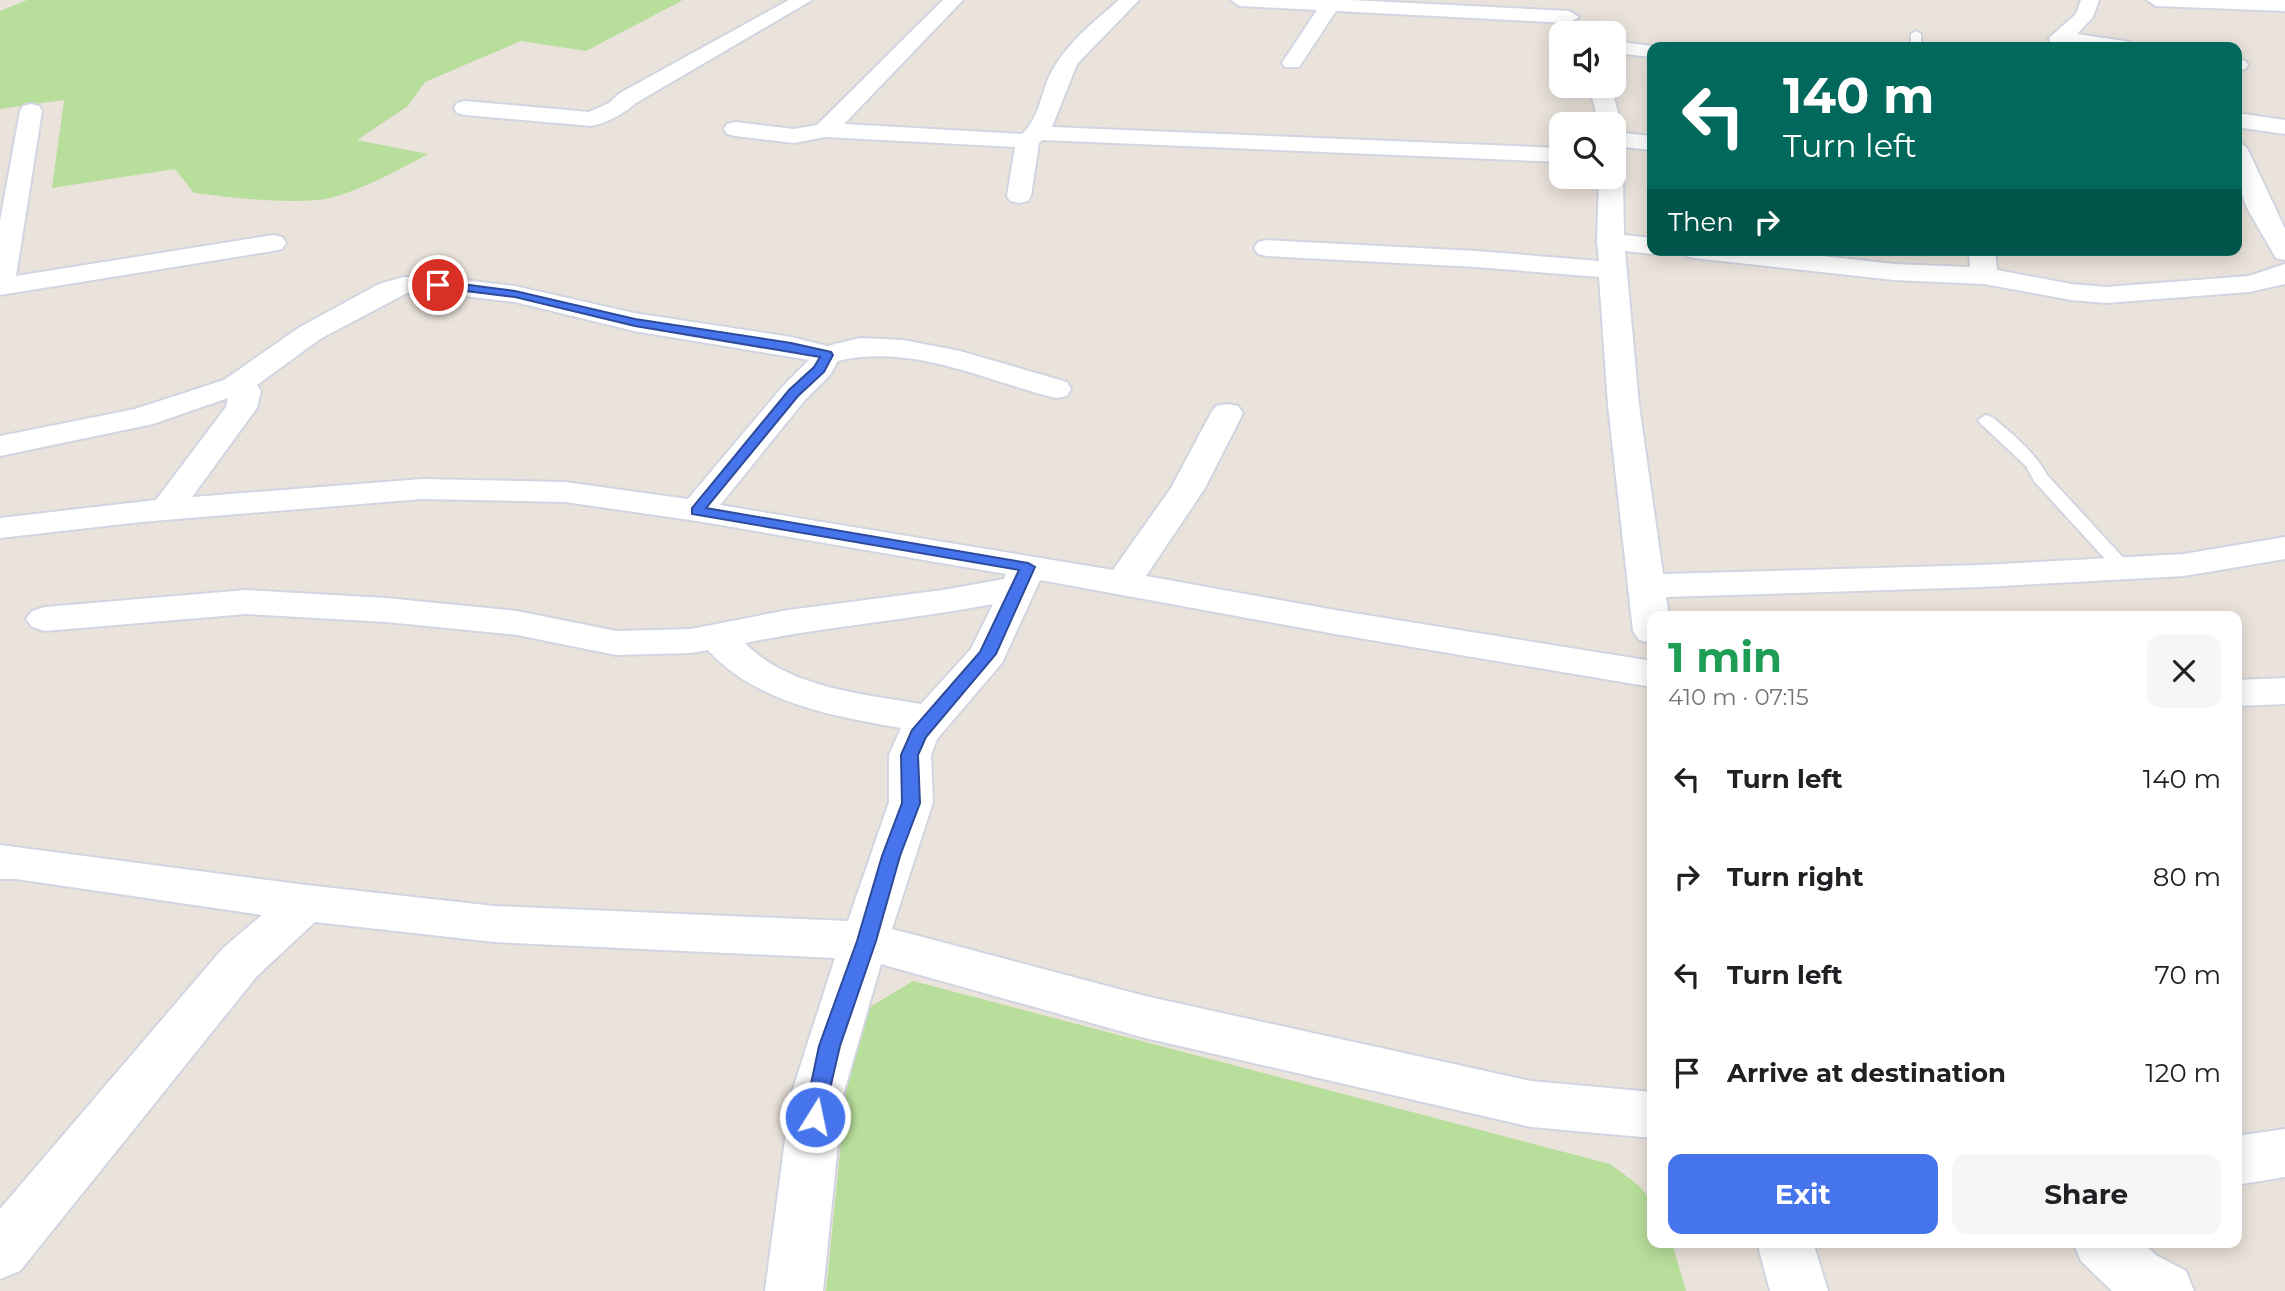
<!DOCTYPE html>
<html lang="en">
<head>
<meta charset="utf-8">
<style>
  :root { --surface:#fff; --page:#f6f6f6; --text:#202124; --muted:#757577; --accent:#4574ed }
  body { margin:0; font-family:Montserrat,sans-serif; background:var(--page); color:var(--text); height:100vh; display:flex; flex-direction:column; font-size:26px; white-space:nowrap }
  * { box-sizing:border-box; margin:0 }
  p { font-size:23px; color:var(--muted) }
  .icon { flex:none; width:38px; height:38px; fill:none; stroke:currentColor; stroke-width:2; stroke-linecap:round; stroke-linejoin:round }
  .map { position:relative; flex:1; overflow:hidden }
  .sheet { position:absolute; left:1647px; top:611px; width:595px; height:637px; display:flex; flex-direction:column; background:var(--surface); border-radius:14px; box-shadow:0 4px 18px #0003 }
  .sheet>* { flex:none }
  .hud { position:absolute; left:1647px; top:42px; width:595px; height:214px; border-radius:14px; box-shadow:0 4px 18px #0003; background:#00695c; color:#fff; overflow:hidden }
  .fabs { position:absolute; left:1549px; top:21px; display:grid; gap:14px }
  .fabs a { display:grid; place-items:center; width:77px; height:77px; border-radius:14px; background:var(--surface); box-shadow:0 4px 18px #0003; font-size:35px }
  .pin { position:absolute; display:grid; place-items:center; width:60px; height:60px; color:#fff; margin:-30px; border:4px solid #fff; border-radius:50%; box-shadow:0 2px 7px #0007 }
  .me { position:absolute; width:77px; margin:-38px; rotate:10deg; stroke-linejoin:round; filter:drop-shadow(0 0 5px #0008) }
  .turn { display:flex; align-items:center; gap:24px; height:147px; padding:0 21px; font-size:32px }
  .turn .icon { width:91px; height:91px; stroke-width:2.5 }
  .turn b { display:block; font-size:49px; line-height:60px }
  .then { display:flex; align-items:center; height:66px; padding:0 21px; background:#0003; gap:14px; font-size:26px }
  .round { display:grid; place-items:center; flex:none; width:74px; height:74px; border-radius:14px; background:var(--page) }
  .headline { display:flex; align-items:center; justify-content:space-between; height:119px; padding:0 21px }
  h1 { font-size:42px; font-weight:700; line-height:52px; color:#1e9e55 }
  .action { display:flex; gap:14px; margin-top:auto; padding:14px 21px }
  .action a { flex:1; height:80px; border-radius:14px; background:var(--accent); color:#fff; font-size:28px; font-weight:700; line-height:80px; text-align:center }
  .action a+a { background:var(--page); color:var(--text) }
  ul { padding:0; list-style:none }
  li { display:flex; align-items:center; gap:21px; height:98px; padding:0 21px }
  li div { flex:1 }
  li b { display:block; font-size:26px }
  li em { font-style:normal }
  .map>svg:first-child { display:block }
  .green { fill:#b8de9b }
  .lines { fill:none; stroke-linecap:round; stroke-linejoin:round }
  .lane-casing { stroke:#d1d5e1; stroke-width:4 }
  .street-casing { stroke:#d1d5e1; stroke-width:4 }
  .lane { fill:#fff; fill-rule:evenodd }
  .street { fill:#fff; fill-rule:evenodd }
  .route { fill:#4574ed; stroke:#2d4b9a; stroke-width:2 }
</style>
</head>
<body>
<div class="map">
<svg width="2285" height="1291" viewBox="0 0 2285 1291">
  <rect width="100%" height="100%" fill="#eae3db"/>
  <path class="green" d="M27,0H683L586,51L521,41L425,82L408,106L357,140L428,154C401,169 349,197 318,200C277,203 235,198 194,193L175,169L52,188L64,100L0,109V11Z
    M913,981L1610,1164C1651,1194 1652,1191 1652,1242L1672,1243L1686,1291H826L851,1043L870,1007Z"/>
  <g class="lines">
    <g class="lane-casing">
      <path id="lane" d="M1916,31L1921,34V47H1911V34Z
        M1986,415L1992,417C2012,434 2034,451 2047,475L2129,564L2132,568L2129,572H2117L2034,481L2026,466L1980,423L1978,420Z"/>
    </g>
    <g class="street-casing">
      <path id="street" d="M789,0H812L636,103C623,114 609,122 592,126L465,115L457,113L454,108L457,103L465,101L589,112L609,103L620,93Z
        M943,0H963L844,124L1022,134C1040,118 1041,91 1052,71C1068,42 1095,21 1119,0H1139L1077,64L1052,127L1561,148V162L1042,140L1039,143L1031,196L1028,201L1019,203L1010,201L1007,196L1015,147L825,137L794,143L735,136L727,134L724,129L727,124L735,122L794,129L817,125Z
        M1231,0H1351L1569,11L1579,17L1569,23L1336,11L1299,67H1285L1282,63L1317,10L1240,6Z
        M2081,0H2099L2093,17L2077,34L2124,41L2131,43L2134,47H2051L2049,38L2076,14Z
        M2147,0H2285V11L2156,6Z
        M1614,41L1660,47H1652V57L1614,53Z
        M2236,59L2245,61L2248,65L2245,69L2236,71Z
        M1589,86H1611L1621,124L1618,129L1614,130V124H1599Z
        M31,104L39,106L42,111L16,276L273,235L282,237L286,243L282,249L273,251L0,295V221L20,111L23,106Z
        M2236,113L2285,120V134L2236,127Z
        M1614,132L1652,136V150L1614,146Z
        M2236,143L2244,145L2248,150L2285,229V260L2276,258L2248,210L2236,180Z
        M1614,170L1620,172L1623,177L1624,235L1652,238V250H1662L1652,254L1625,251L1639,405L1663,574L1981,565L2184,554L2285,537V559L2184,576L1981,587L1666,597L1669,616H1652V643L1639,640L1633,631L1608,405L1599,277L1476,267L1267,256L1258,254L1254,248L1258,242L1267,240L1476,251L1599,261L1597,241L1599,177H1614Z
        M1681,250H1769L1894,264L1970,267L1969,250H1995L1997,270L2071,284L2106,287L2249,276L2285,264V284L2249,292L2106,303L2071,300L1984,284L1894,280L1694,258L1685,256Z
        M404,277H438L515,286L634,313L791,337L827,346L860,338L903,340L960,351L1067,382L1071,389L1067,396L1056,398C986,381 912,343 838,361L830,375L805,400L720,505L1113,570L1171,488L1211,413L1216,406L1227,404L1238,406L1243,413L1205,488L1146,576L1335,610L1652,661V687L1335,634L1040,580L1002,663L937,739L931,755L933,802L892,929L1145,996L1531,1081L1652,1092V1138L1531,1127L1145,1038L881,964L843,1095L823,1291H765L791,1095L835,958L494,942L315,922L257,976L20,1271L0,1279V1209L223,948L262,915L16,879H0V845L306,885L494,906L848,921L889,802V755L901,728C833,716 756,703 708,650L691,653L616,655L517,635L386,622L246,614L45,631L32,627L26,619L32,611L45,607L246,590L386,598L517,611L616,631L691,629L788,610L943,590L1004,579L1006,574L697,521L565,502L422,499L141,522L0,538V518L156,500L226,407L228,398L153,424L0,456V436L135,409L224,380L300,327L379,284ZM407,293H438L515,302L634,331L809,360L783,386L688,499L565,482L422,479L192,497L257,408L261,391L257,385L320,339ZM993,604L971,649L921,704C863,694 788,688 745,643C827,626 910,620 993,604Z
        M2285,678V704L2236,706V680Z
        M2285,1129V1177L2236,1185V1136Z
        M1757,1242H1813L1828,1291H1770Z
        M2073,1242H2142L2156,1255L2186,1271L2194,1291H2112L2081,1261Z"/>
    </g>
    <use href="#lane" class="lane"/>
    <use href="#street" class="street"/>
  </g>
  <path class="route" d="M438,281L515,291L635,319L791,343L831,352L833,355L824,372L798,396L706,508L1028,563L1035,567L996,654L926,737L918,755L920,803L900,856L876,941L840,1046L822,1123L815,1126L807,1123L804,1117L819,1046L857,941L882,856L902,803L901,755L912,730L980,652L1019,570L692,514V508L789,390L814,367L820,357L635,326L515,297L434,287L432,285Z"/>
</svg>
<div class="fabs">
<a><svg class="icon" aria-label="sound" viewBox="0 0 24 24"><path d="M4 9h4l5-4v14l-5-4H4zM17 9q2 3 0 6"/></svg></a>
<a><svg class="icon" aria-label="search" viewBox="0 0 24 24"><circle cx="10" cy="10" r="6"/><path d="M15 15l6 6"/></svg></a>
</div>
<div class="pin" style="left:438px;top:285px;background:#d93025"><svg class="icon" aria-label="arrive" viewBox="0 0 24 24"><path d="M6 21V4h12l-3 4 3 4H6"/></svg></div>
<svg class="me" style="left:815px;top:1117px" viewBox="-20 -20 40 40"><circle r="17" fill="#4574ed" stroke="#fff" stroke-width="3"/><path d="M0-11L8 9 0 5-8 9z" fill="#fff"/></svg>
<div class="hud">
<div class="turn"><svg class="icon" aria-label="left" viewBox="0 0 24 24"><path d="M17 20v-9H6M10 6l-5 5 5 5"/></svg><div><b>140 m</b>Turn left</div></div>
<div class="then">Then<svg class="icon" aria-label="right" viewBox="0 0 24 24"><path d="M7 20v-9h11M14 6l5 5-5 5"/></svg></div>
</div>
<section class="sheet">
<div class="headline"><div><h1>1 min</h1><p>410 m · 07:15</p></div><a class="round"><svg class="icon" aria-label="close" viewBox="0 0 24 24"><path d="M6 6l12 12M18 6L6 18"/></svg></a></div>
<ul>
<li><svg class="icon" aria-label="left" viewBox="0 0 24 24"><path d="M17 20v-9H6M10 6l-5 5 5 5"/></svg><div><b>Turn left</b></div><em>140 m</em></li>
<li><svg class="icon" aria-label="right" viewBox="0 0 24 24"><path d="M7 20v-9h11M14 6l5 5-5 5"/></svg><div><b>Turn right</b></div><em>80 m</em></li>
<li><svg class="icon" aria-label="left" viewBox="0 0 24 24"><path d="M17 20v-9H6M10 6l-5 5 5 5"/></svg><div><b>Turn left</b></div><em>70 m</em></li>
<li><svg class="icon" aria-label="arrive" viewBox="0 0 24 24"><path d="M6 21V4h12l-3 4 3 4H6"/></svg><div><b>Arrive at destination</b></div><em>120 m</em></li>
</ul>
<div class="action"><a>Exit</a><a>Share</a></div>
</section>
</div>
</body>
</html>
